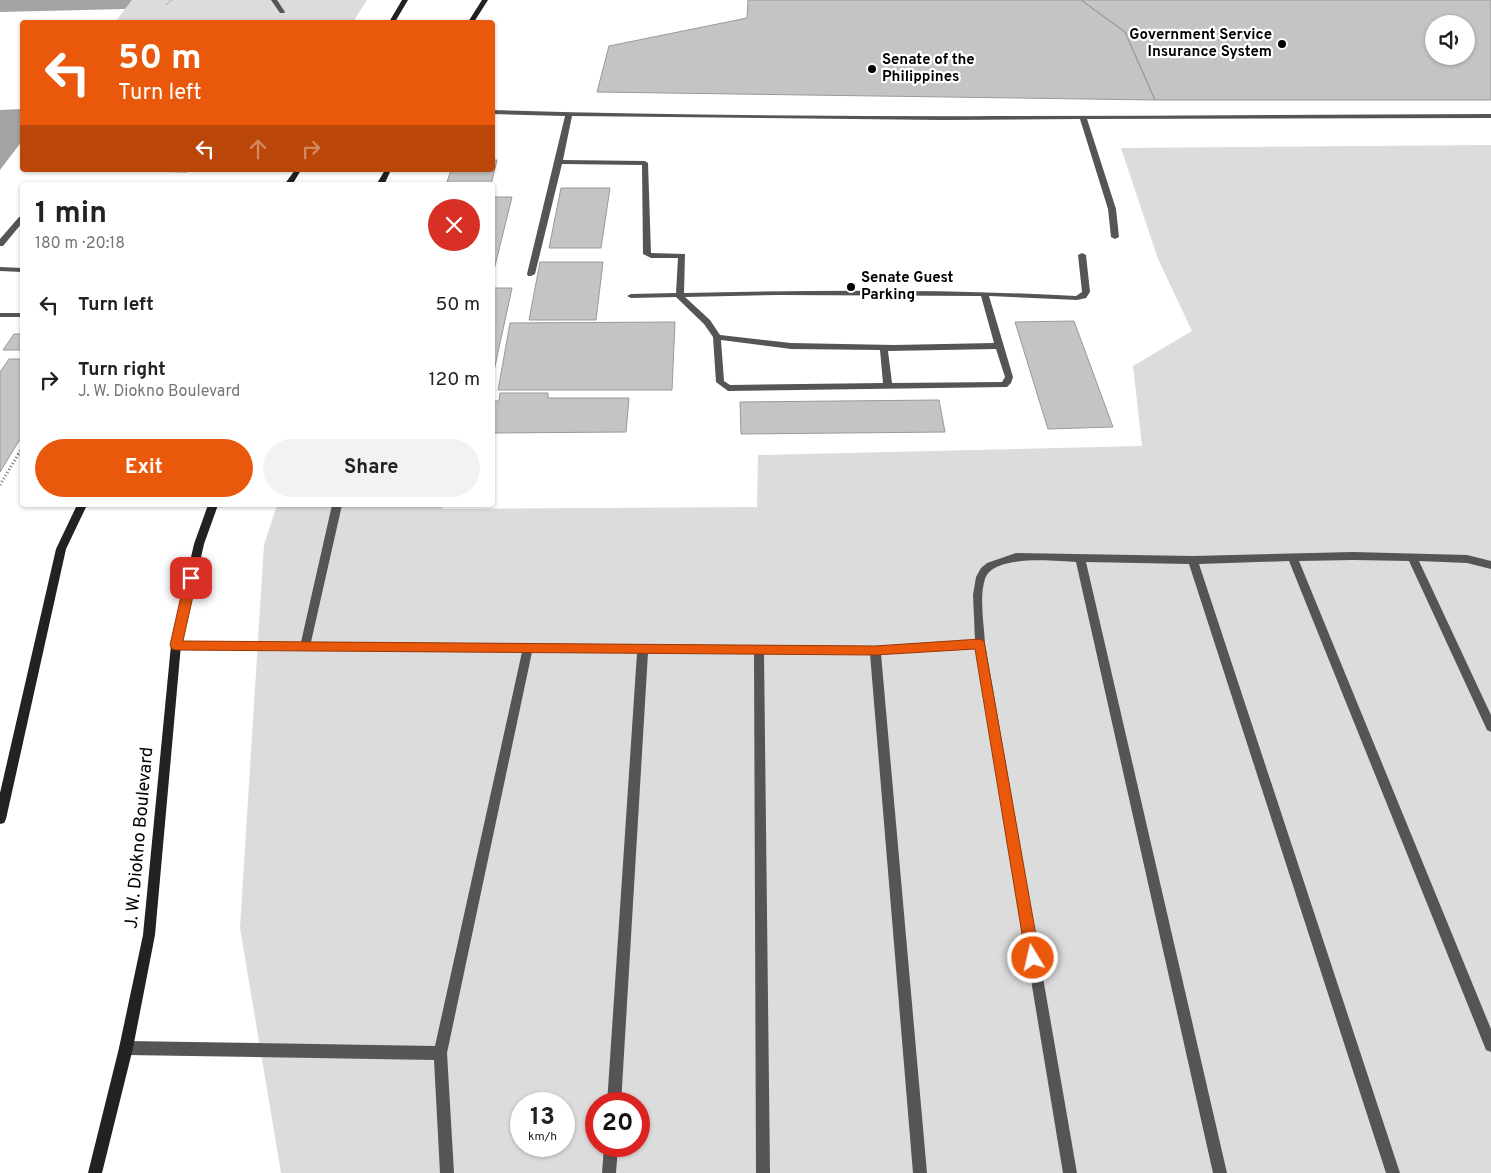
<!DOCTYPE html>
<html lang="en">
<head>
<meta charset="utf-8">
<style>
  :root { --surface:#fff; --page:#f2f2f2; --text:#222; --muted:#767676; --accent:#ea580c }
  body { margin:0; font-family:Overpass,sans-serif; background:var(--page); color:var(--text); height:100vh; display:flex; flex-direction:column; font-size:19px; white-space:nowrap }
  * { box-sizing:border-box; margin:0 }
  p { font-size:16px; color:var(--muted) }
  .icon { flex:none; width:28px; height:28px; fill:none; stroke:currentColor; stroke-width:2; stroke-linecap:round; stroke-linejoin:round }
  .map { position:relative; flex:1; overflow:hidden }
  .panel { position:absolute; left:20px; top:182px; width:475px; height:325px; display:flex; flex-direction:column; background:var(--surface); border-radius:5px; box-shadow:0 1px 4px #0004 }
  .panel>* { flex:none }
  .hud { position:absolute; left:20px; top:20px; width:475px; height:152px; border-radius:5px; box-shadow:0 1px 4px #0004; background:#ea580c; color:#fff; overflow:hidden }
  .tools { position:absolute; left:1425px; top:15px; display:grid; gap:10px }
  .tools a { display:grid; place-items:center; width:50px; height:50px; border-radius:50%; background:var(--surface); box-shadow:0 1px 4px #0004; font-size:25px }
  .speed { position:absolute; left:510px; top:1092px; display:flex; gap:10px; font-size:25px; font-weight:700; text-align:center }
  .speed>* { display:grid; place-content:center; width:65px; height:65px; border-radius:50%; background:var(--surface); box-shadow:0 1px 4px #0004; line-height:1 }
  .speed small { font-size:12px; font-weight:400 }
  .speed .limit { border:8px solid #d22; background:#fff; color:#111 }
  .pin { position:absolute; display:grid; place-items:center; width:42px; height:42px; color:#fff; margin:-21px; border-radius:10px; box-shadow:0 2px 8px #0006 }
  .me { position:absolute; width:55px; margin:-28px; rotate:351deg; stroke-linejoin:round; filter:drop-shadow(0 0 4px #0008) }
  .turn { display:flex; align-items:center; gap:18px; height:105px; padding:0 15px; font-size:22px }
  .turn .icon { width:65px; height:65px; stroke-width:2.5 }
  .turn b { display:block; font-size:35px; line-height:42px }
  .lanes { display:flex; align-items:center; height:48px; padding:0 15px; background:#0003; justify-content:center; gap:25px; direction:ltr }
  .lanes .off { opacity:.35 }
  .round { display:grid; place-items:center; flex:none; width:52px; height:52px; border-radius:26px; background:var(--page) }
  .overview { display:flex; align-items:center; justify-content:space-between; height:85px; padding:0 15px }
  h1 { font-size:30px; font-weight:700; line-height:38px }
  .primary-button { display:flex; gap:10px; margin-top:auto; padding:10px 15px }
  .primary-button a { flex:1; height:58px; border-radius:30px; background:var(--accent); color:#fff; font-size:20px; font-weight:700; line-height:58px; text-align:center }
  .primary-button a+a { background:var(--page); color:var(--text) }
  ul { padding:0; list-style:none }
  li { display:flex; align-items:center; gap:15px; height:75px; padding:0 15px }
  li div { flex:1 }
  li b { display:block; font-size:19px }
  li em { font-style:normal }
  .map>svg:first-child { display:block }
  .green { fill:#dcdcdc; fill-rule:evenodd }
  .water { fill:#a3a3a3 }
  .building { fill:#c4c4c4; stroke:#999; fill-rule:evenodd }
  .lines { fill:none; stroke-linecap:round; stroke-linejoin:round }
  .path-far2 { stroke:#777; stroke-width:2; stroke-dasharray:0.5 2; stroke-linecap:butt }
  .path-far1 { stroke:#777; stroke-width:2.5; stroke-dasharray:1 2; stroke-linecap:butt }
  .path { stroke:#777; stroke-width:3; stroke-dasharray:1 2.5; stroke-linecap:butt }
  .lane { fill:#555; fill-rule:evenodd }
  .secondary { fill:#222; fill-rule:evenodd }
  .route { fill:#ea580c; stroke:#983908 }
  .poi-dot { fill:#000; stroke:#fff; stroke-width:2 }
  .labels { text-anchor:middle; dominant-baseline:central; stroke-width:4.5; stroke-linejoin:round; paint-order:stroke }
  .far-poi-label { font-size:15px; font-weight:bold; fill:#000; stroke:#fff; text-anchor:start }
  .street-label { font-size:18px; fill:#000; stroke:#fff }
</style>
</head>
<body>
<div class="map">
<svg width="1491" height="1173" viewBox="0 0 1491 1173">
  <rect width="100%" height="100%" fill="#fff"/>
  <path class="green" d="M132,0H367L353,22H115Z
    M1491,145V1173H281L240,928L264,545L277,505H441L443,509L757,507L758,455L1142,446L1133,366L1192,331L1158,259L1121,148ZM521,1104H564V1146H521ZM596,1104H639V1146H596Z"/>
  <path class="water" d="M0,0H132L125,9L0,12Z
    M22,109V141L0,170V110Z"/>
  <path class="building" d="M748,0H1081L1125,32L1155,100L597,92L609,46L747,18Z
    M1081,0H1491V100H1155L1125,32ZM1434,24H1466V56H1434Z
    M492,160H497L491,185H446L451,170H492Z
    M98,170H189L187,172Z
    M561,188H610L601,248H549Z
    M492,197H512L493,274H492Z
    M540,262H603L596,320H529Z
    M492,288H512L492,380Z
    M1074,321L1113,427L1048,429L1015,322Z
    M675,322L672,390H498L510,323Z
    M14,334H22V350H3Z
    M9,359H22V436L0,472V372Z
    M500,393H548V398H629L626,432L492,433V401H499Z
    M939,400L945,432L741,434L740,402Z"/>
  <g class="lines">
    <path class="path-far2" d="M167,4L171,0"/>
    <path class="path-far1" d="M18,454L22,447"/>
    <path class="path" d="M0,485L19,453"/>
    <path class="lane" d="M271,0H277L285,12L284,13H280Z
      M492,110C825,120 1158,115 1491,114V118L1087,119L1116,209L1119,237L1115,239L1111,237L1108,209L1080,119L943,120L572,116L563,160L645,161L648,163L651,253L685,254L684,293C815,290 946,289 1076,296L1082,292L1078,255L1082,253L1086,255L1090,292L1086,298L1077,300L989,296L1013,377L1011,383L1007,387L728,391L716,382L713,337L704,324L676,297L631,298L627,296L631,294L676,293L678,258H651L643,254L642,165L562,164L535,274L531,276H528L527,274L565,116L492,114ZM779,295L981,296L994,343L894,345L791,343L720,335L710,320L685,297ZM721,340L791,349L880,350L883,383L730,385L724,381ZM996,349L1005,377L1002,382L892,383L888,351Z
      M19,217H22V223L3,246H0V239Z
      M0,267L22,268V272L0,271Z
      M0,313H22V317H0Z
      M332,505H342L311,642L875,646L975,640L973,595L976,577L981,568L987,563L1016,553L1193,556L1353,552L1467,555L1491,561V569L1467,563L1419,561L1491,715V732L1487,730L1409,561L1353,560L1299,561L1491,1029V1052L1486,1050L1484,1045L1289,561L1199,564L1400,1173H1386L1189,564L1086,562L1227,1173H1213L1076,562C1055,561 993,554 985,579C979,598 984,623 985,644L1077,1173H1063L976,648L881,654L927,1173H913L870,654L764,653L770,1173H756L754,653H648L621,1104H607L637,653L532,652L447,1053L454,1173H440L434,1060L126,1055L121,1053L119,1048L121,1043L126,1041L435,1046L522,652L176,649L172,648L171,645L172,642L176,641L301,642Z
      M604,1146H618L616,1173H602Z"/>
    <path class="secondary" d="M402,0H408L395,22H389Z
      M482,0H488L474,22H468Z
      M295,170H301L292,185H284Z
      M385,170H391L384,185H376Z
      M77,505H87L66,549L6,819L4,823L0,824V793L56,549Z
      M208,505H218L204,544L181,645L155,935L133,1048L102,1173H88L119,1048L143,935L171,645L194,544Z"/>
  </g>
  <path class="route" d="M191,573L197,578L183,641L875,646L980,639L984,641L1040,958L1038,963L1033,965L1028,963L1026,958L975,649L875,655L176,650L172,649L170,645L185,578Z"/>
  <g class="poi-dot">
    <circle cx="1282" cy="44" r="5"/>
    <circle cx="872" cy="69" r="5"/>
    <circle cx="851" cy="287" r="5"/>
  </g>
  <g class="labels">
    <g class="far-poi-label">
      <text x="1272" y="35" text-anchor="end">Government Service<tspan x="1272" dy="17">Insurance System</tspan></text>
      <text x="882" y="60">Senate of the<tspan x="882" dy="17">Philippines</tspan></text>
      <text x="861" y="278">Senate Guest<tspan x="861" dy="17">Parking</tspan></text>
    </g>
    <g class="street-label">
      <text transform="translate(140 838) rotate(-85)">J. W. Diokno Boulevard</text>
    </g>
  </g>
</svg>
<div class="tools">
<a><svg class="icon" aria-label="sound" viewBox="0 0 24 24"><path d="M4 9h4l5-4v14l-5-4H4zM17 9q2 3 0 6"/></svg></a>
</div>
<div class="speed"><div>13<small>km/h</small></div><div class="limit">20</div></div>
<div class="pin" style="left:191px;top:578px;background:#d93025"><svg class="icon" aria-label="arrive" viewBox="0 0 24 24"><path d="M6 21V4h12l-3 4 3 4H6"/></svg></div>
<svg class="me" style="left:1033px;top:958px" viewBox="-20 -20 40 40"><circle r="17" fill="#ea580c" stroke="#fff" stroke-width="3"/><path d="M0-11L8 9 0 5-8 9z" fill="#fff"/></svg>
<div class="hud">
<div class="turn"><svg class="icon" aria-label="left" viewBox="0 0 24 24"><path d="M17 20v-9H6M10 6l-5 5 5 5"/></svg><div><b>50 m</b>Turn left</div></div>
<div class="lanes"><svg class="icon" aria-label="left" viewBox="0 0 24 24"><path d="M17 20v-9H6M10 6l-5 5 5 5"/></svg><svg class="icon off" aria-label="ahead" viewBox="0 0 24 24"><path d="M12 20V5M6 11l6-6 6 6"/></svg><svg class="icon off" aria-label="right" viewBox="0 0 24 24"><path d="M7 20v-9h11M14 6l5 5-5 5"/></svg></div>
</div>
<section class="panel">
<div class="overview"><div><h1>1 min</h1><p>180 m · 20:18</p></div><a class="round" style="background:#d93025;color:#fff"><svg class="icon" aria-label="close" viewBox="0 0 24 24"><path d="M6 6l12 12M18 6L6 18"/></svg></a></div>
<ul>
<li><svg class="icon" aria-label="left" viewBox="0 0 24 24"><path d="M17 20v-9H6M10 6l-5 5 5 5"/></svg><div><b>Turn left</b></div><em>50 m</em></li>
<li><svg class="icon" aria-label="right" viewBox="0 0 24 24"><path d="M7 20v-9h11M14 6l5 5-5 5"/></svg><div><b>Turn right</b><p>J. W. Diokno Boulevard</p></div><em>120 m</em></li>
</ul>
<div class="primary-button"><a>Exit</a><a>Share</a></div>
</section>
</div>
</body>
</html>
